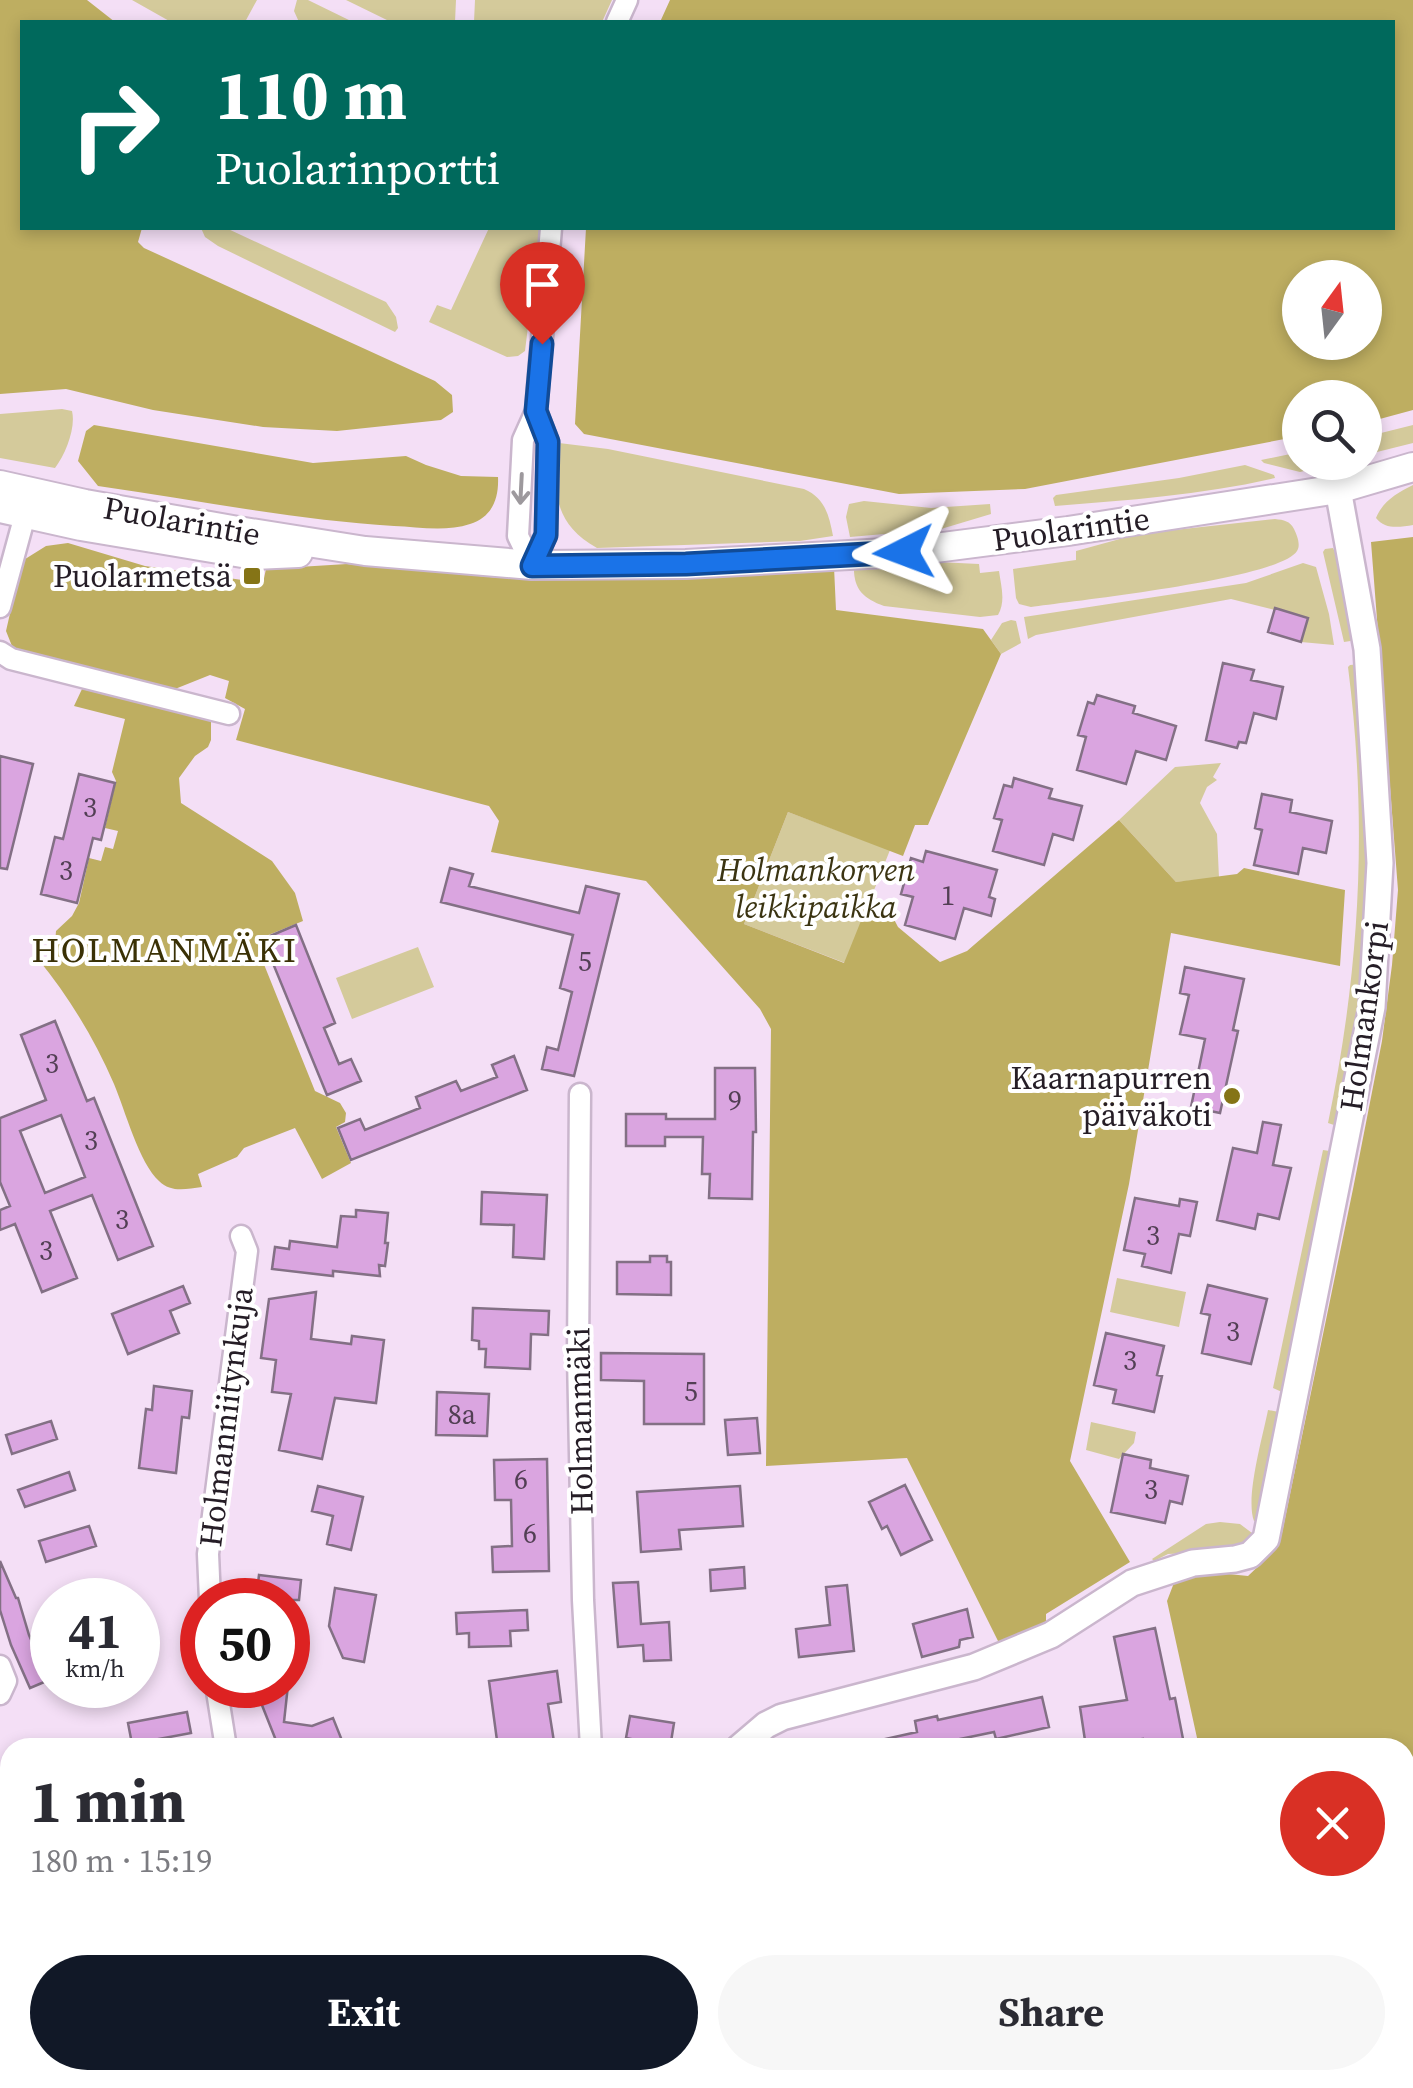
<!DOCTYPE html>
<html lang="en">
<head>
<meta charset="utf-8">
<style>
  :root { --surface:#fff; --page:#f7f7f7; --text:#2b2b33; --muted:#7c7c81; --accent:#111827 }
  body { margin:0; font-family:"Source Serif 4",serif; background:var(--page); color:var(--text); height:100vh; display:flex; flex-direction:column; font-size:38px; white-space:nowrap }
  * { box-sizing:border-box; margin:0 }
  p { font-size:32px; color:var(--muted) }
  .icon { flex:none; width:55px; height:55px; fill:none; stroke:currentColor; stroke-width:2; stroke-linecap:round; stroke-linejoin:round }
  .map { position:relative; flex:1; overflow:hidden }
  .drawer { position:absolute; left:0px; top:1738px; width:1415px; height:352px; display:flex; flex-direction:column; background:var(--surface); border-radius:30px 30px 0 0; box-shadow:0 5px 15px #0003 }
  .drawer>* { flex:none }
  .hud { position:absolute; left:20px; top:20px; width:1375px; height:210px; border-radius:0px; box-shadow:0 5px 15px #0003; background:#00695c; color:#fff; overflow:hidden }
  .needle { width:65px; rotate:15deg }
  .buttons { position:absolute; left:1282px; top:260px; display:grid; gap:20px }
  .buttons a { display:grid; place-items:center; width:100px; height:100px; border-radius:50%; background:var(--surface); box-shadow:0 5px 15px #0003; font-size:50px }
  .speed { position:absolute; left:30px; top:1578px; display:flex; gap:20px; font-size:50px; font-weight:700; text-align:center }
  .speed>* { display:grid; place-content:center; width:130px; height:130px; border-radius:50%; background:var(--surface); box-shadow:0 5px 15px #0003; line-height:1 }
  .speed small { font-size:25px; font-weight:400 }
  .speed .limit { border:15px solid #d22; background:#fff; color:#111 }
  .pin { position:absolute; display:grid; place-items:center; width:85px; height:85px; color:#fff; margin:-102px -42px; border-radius:50% 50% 50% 0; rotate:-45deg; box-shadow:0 0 10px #0007 }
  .pin .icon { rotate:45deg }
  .me { position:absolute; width:110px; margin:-55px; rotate:267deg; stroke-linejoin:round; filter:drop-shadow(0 0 8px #0008) }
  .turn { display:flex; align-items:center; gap:35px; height:210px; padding:0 30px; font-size:45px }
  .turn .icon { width:130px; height:130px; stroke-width:2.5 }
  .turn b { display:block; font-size:70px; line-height:85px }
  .round { display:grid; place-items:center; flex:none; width:105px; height:105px; border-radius:52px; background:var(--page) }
  .overview { display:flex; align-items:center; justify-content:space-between; height:170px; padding:0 30px }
  h1 { font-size:60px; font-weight:700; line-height:75px }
  .button { display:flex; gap:20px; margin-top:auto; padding:20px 30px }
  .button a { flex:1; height:115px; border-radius:60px; background:var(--accent); color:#fff; font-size:40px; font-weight:700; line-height:115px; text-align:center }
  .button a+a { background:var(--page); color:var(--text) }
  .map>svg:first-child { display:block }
  .green { fill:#d4ca9b }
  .forest { fill:#beae61; fill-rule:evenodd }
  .building { fill:#daa5e0; stroke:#837085; stroke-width:2.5; fill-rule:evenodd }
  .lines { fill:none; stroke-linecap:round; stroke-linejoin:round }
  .minor-casing { stroke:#cab6cd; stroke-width:25 }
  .tertiary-casing { stroke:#cab6cd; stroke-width:30 }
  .secondary-casing { stroke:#cab6cd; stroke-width:32 }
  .minor { stroke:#fff; stroke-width:20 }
  .tertiary { stroke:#fff; stroke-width:25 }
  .secondary { stroke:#fff; stroke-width:28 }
  .oneway { stroke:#9d999d }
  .route-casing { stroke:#114b97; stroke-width:25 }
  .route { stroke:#1a73e8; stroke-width:18 }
  .poi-dot { fill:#857416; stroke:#fff; stroke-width:4 }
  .labels { text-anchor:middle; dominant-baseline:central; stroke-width:8; stroke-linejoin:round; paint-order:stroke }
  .number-label { font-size:28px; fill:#523f54 }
  .street-label { font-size:32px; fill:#251d26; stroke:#fff }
  .poi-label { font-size:32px; fill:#251d26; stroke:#fff; text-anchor:end }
  .park-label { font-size:32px; font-style:italic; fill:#3b3412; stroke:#fff }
  .neighbourhood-label { font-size:35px; letter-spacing:2.5px; fill:#3a3106; stroke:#fff }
</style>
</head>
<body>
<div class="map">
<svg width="1413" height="2088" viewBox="0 0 1413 2088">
  <rect width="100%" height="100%" fill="#f4dff6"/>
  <path class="green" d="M132,0H257L245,22H171Z
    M297,0H308L353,22H299L294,11Z
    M346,0H456L455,22H391Z
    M475,0H612L602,22H474Z
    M201,228H226L386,302L396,317L398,328L395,332L218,246L205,237Z
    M489,228H540L525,351L518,356L507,357L429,322L437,305L451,310Z
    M62,409L72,411C76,427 66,454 55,468L0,458V414Z
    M1413,425V443L1365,455V437Z
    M559,443L608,449L804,489C825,498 829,515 833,536L800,541L597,548C553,523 555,493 554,447Z
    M1300,452V462L1336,463L1300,472L1264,463L1261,460Z
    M1245,465L1274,475L1275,478C1202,495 1129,500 1055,506L1053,498L1056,495L1179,478Z
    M1413,485V525C1400,527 1385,530 1376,518C1383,501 1397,493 1413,485Z
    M864,501L931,508L990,504L991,514L941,529L850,537L846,517L849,504Z
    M1275,519C1284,520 1290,521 1294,529C1297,535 1301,545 1297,551C1280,579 1072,601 1031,607L1019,604L1016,598L1013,569L1076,560V551L1138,534Z
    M1333,548L1345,575L1357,640L1344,642L1323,552L1325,549Z
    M896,560L979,564L980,573L999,571C1001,586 1006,601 998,615L980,617L884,606C863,598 853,589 854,565Z
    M1303,563L1316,567L1329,614L1334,645L1301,642L1307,618L1231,599L1036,635L1028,639L1024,617L1246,583Z
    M1011,620L1016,621L1021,643L1001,654L991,640L1002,623Z
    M1362,664L1370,934L1344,1116L1334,1125L1328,1123C1360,969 1368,824 1348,667L1350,665Z
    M1221,763L1213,777L1217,780L1207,787L1200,803L1217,834L1219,878L1176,882L1119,820L1175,767Z
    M788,812L890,850L845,963L744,924Z
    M418,947L434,987L352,1019L336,978Z
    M1323,1150L1336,1152L1287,1391L1282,1392L1273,1388Z
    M1117,1278L1186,1292L1179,1327L1110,1312Z
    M1268,1410L1279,1412L1259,1522L1254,1521C1245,1498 1263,1436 1268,1410Z
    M1091,1422L1136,1432L1134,1443L1119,1459L1086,1450Z
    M1220,1522L1240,1524L1252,1533L1238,1548L1232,1551L1168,1554L1154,1561L1152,1559L1206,1524Z"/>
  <path class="forest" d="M0,0H87L115,22H22V228H142L138,242L144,248L435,381L452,395L453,412L441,420L337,431L263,427L153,410L66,389L0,394Z
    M670,0H1413V410L1365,423V398H1300V436L1025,489L899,494L584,434L575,424L586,228H1392V22H660ZM1300,278H1365V342H1300Z
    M94,425L313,463L406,456L426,465L461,476L498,477C499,499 492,517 470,524C446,532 418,527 394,526C295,520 196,500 98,486L78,461L86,431Z
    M1413,537V2088H1296V2080H1405V1748L1199,1747L1167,1601L1177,1575L1199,1571L1248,1576L1267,1558L1282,1533L1353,1189L1382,1041L1392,965L1398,890L1371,542Z
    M68,543L145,566L263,583L266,569L347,564L501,578L636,577L834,567L836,610L983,629L1001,654L928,825H915L903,856L788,812L744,924L844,963L871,896L885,902L898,927L940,962L967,951L1119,820L1176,882L1237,874L1244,868L1345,890L1340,966L1171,933L1129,1184L1070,1461L1130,1562L1046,1614V1627L1001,1647L907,1458L766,1466L771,1029L760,1009L646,881L491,852L499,821L489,806L236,740L245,709L225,698L229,681L210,675L170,691L24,655L12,646L6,631L22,561L46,546Z
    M82,689L211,721V740L208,747L195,756L179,778L181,803L272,861L295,893L303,921L261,938L259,952L315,1091L340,1103L346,1113L345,1122L336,1127L351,1163L322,1179L295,1128L244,1148L237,1157L198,1174L202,1187C186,1189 171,1193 159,1181C139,1163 125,1110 114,1084C94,1038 69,997 38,959L54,957L56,931L72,916L79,903L89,858L101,861L105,847L113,849L118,831L105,828L116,781L112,772L125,719L74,706Z
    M688,2080H1214L1221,2088H683Z"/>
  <path class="building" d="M1275,608L1308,618L1301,642L1268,632Z
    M1223,663L1254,670L1251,680L1283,687L1276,719L1254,713L1246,743L1239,742L1237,748L1206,740Z
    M1097,695L1135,706L1133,713L1176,726L1166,760L1136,751L1126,784L1077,770L1086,737L1078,735L1088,702L1094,704Z
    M0,756L33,764L7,869L0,868Z
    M79,774L115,783L101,840L93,838L77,903L41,894L55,837L63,839Z
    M1014,778L1052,789L1049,798L1082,806L1073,840L1053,834L1044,865L993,851L1002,820L994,818L1004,785L1012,787Z
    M1262,794L1292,800L1290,812L1332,821L1326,853L1303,848L1298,874L1254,865L1262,830L1255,828Z
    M926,851L997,870L989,897L995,899L991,916L964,908L955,939L905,925L913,897L901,894L911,858L923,862Z
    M450,868L473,874L469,886L579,913L586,886L619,894L574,1076L542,1069L547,1047L558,1050L572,992L560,988L573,935L441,902Z
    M296,925L335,1023L324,1028L339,1064L351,1059L361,1081L327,1095L263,939Z
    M1185,967L1244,979L1233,1030L1238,1031L1220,1113L1191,1107L1205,1039L1180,1034L1189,995L1180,993Z
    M55,1021L87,1101L94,1098L153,1246L118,1260L92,1195L50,1211L77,1278L42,1292L15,1224L0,1230V1210L10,1206L0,1182V1118L46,1100L21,1035ZM61,1115L85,1177L45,1193L20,1131Z
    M514,1056L527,1090L351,1160L338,1128L360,1119L365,1130L420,1108L416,1097L456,1081L461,1091L497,1077L492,1065Z
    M715,1068H755L756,1132H753L752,1199L709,1198L710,1174H702L703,1137H665V1146H626V1114H666V1119H715Z
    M1263,1122L1281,1125L1273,1165L1291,1168L1279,1219L1258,1214L1255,1229L1217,1220L1233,1148L1257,1153Z
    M482,1192L547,1195L544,1259L513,1257L514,1225L481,1224Z
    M1135,1198L1179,1206L1180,1199L1197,1202L1190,1236L1179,1234L1171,1273L1142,1266L1145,1254L1124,1250Z
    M356,1210L388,1213L385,1243H388L385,1266L379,1265L380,1276L333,1271V1276L272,1269L275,1247L289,1249L290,1241L337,1247L341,1216L356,1217Z
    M650,1256H667V1262H671V1295L617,1294V1262H650Z
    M1208,1285L1267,1299L1251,1364L1202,1353L1210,1315L1201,1313Z
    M183,1286L190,1303L170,1311L179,1333L128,1354L112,1314Z
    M316,1292L311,1339L351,1344L352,1336L384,1340L376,1403L335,1398L322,1459L279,1450L291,1394L272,1392L276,1360L261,1358L269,1299Z
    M473,1308L549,1311L548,1335L531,1334L530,1369L485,1367L486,1349H479V1341L472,1340Z
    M1106,1333L1164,1346L1157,1375L1162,1376L1154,1412L1113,1403L1116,1390L1094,1385Z
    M601,1353L704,1354V1424H644V1381L601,1380Z
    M154,1386L192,1391L189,1418L182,1417L176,1473L139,1468L146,1409L152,1410Z
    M437,1392L489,1394L487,1436L436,1435Z
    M757,1418L760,1453L728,1455L725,1420Z
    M51,1421L57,1439L12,1454L6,1435Z
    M1123,1454L1151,1460L1150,1468L1188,1476L1182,1504L1170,1501L1165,1523L1111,1512Z
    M547,1459L549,1571L493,1572L492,1547L512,1546L511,1500H495L494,1460Z
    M69,1472L75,1490L25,1507L18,1490Z
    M905,1485L932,1540L901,1555L887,1526L882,1529L869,1502Z
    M318,1486L363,1497L351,1550L327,1544L333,1516L312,1511Z
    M740,1486L743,1526L679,1530L681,1549L641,1552L637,1492Z
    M89,1526L96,1546L46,1562L39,1541Z
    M0,1561L16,1598H18L29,1635L49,1680L30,1688L11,1645L0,1610Z
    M744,1567L745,1588L711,1591L710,1570Z
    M259,1575L301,1580L299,1600H256Z
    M638,1582L641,1624L669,1622L671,1660L644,1661L643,1645L618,1647L613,1583Z
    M847,1585L854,1651L799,1657L796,1629L830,1625L826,1587Z
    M335,1588L376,1595L364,1662L343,1658L329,1626Z
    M967,1609L973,1637L960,1640L959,1647L922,1657L913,1624Z
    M527,1610L528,1630L510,1631L511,1646L469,1647V1633L457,1634L456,1613Z
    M1155,1628L1170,1699L1175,1698L1184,1744L1168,1748H1145L1143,1739L1086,1747L1080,1707L1127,1700L1114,1637Z
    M557,1671L561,1702L548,1704L555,1748H498L489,1681Z
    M254,1685H288L284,1722L312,1726L333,1718L343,1743L331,1748H279Z
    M1042,1697L1049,1727L996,1739L994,1732L960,1739L962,1748H882L881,1740L917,1732L915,1721L937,1716L938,1720Z
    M187,1712L191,1733L132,1744L128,1723Z
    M630,1716L674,1723L670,1748H630L631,1739L626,1738Z"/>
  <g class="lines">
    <g class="minor-casing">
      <path id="minor" d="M617,22L627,0
        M532,565L518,536L523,440L536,411L551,228
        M532,565L546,535L548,442L536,411
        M0,607L28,504
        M0,652L11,659L229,714
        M580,1094L578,1356L583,1600L591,1748
        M210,1600L208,1554L247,1251L241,1236
        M0,1666L6,1681L0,1694
        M216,1685L226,1748
        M0,1788L10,1814
        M0,2073L10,2069
        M361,2080L364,2088
        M1253,2080L1263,2088"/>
    </g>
    <g class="tertiary-casing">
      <path id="tertiary" d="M739,1748L766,1725L782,1717L974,1667L1051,1635L1132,1583L1193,1563L1235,1559L1250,1555L1266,1539L1372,1007L1380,863L1367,649L1338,489
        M464,2088L468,2080"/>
    </g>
    <g class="secondary-casing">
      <path id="secondary" d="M0,485L85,504L238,531L365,551L532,565L686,564L904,552L1068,531L1338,489L1413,467
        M0,508L81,526L254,555L298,553"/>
    </g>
    <use href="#minor" class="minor"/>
    <use href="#tertiary" class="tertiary"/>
    <use href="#secondary" class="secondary"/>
  </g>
  <defs><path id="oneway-shaft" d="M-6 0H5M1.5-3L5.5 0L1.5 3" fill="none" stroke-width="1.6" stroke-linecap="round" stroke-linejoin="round" transform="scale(2.5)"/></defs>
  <use class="oneway" href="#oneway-shaft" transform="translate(521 489) rotate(93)"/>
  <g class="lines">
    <g class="route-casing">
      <path id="route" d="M542,344L536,411L548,442L546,535L532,566L686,564L904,552"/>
    </g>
    <use href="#route" class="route"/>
  </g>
  <g class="poi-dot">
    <rect x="242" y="566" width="20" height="20" rx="5"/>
    <circle cx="1232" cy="1096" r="10"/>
  </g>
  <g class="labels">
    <g class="number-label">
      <text x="90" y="807">3</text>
      <text x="66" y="870">3</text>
      <text x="948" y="895">1</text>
      <text x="585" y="961">5</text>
      <text x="52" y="1063">3</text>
      <text x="735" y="1100">9</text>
      <text x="91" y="1140">3</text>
      <text x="122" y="1219">3</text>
      <text x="1153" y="1235">3</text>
      <text x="46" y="1250">3</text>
      <text x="1233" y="1331">3</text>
      <text x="1130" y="1360">3</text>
      <text x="691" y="1391">5</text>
      <text x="462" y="1414">8a</text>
      <text x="521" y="1479">6</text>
      <text x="1151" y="1489">3</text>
      <text x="530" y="1533">6</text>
    </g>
    <g class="street-label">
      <text transform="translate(182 521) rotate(10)">Puolarintie</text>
      <text transform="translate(1071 529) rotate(-8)">Puolarintie</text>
      <text transform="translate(1364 1016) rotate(-82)">Holmankorpi</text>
      <text transform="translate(226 1417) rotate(-83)">Holmanniitynkuja</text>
      <text transform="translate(580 1421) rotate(-91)">Holmanmäki</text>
    </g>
    <g class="poi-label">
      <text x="232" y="576">Puolarmetsä</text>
      <text x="1212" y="1078">Kaarnapurren<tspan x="1212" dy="37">päiväkoti</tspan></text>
    </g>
    <g class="park-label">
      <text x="816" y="870">Holmankorven<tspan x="816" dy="37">leikkipaikka</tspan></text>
    </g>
    <g class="neighbourhood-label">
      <text x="165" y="950">HOLMANMÄKI</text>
    </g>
  </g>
</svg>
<div class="buttons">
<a><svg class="needle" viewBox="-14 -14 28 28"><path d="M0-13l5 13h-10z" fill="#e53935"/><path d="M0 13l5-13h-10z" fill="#7c7c81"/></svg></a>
<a><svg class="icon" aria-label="search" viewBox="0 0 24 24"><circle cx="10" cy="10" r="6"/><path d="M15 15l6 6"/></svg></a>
</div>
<div class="speed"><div>41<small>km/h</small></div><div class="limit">50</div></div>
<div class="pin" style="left:542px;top:344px;background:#d93025"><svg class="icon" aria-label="arrive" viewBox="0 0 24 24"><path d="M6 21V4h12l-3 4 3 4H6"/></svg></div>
<svg class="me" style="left:904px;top:552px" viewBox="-20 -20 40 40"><path d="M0-17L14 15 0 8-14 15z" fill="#1a73e8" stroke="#fff" stroke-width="4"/></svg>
<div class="hud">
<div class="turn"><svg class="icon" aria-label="right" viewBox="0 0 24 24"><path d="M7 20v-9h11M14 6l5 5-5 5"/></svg><div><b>110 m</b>Puolarinportti</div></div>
</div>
<section class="drawer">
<div class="overview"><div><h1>1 min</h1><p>180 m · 15:19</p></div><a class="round" style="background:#d93025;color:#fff"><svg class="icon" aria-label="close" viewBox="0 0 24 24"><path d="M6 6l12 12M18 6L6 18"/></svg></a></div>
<div class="button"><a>Exit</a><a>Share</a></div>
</section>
</div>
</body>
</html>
